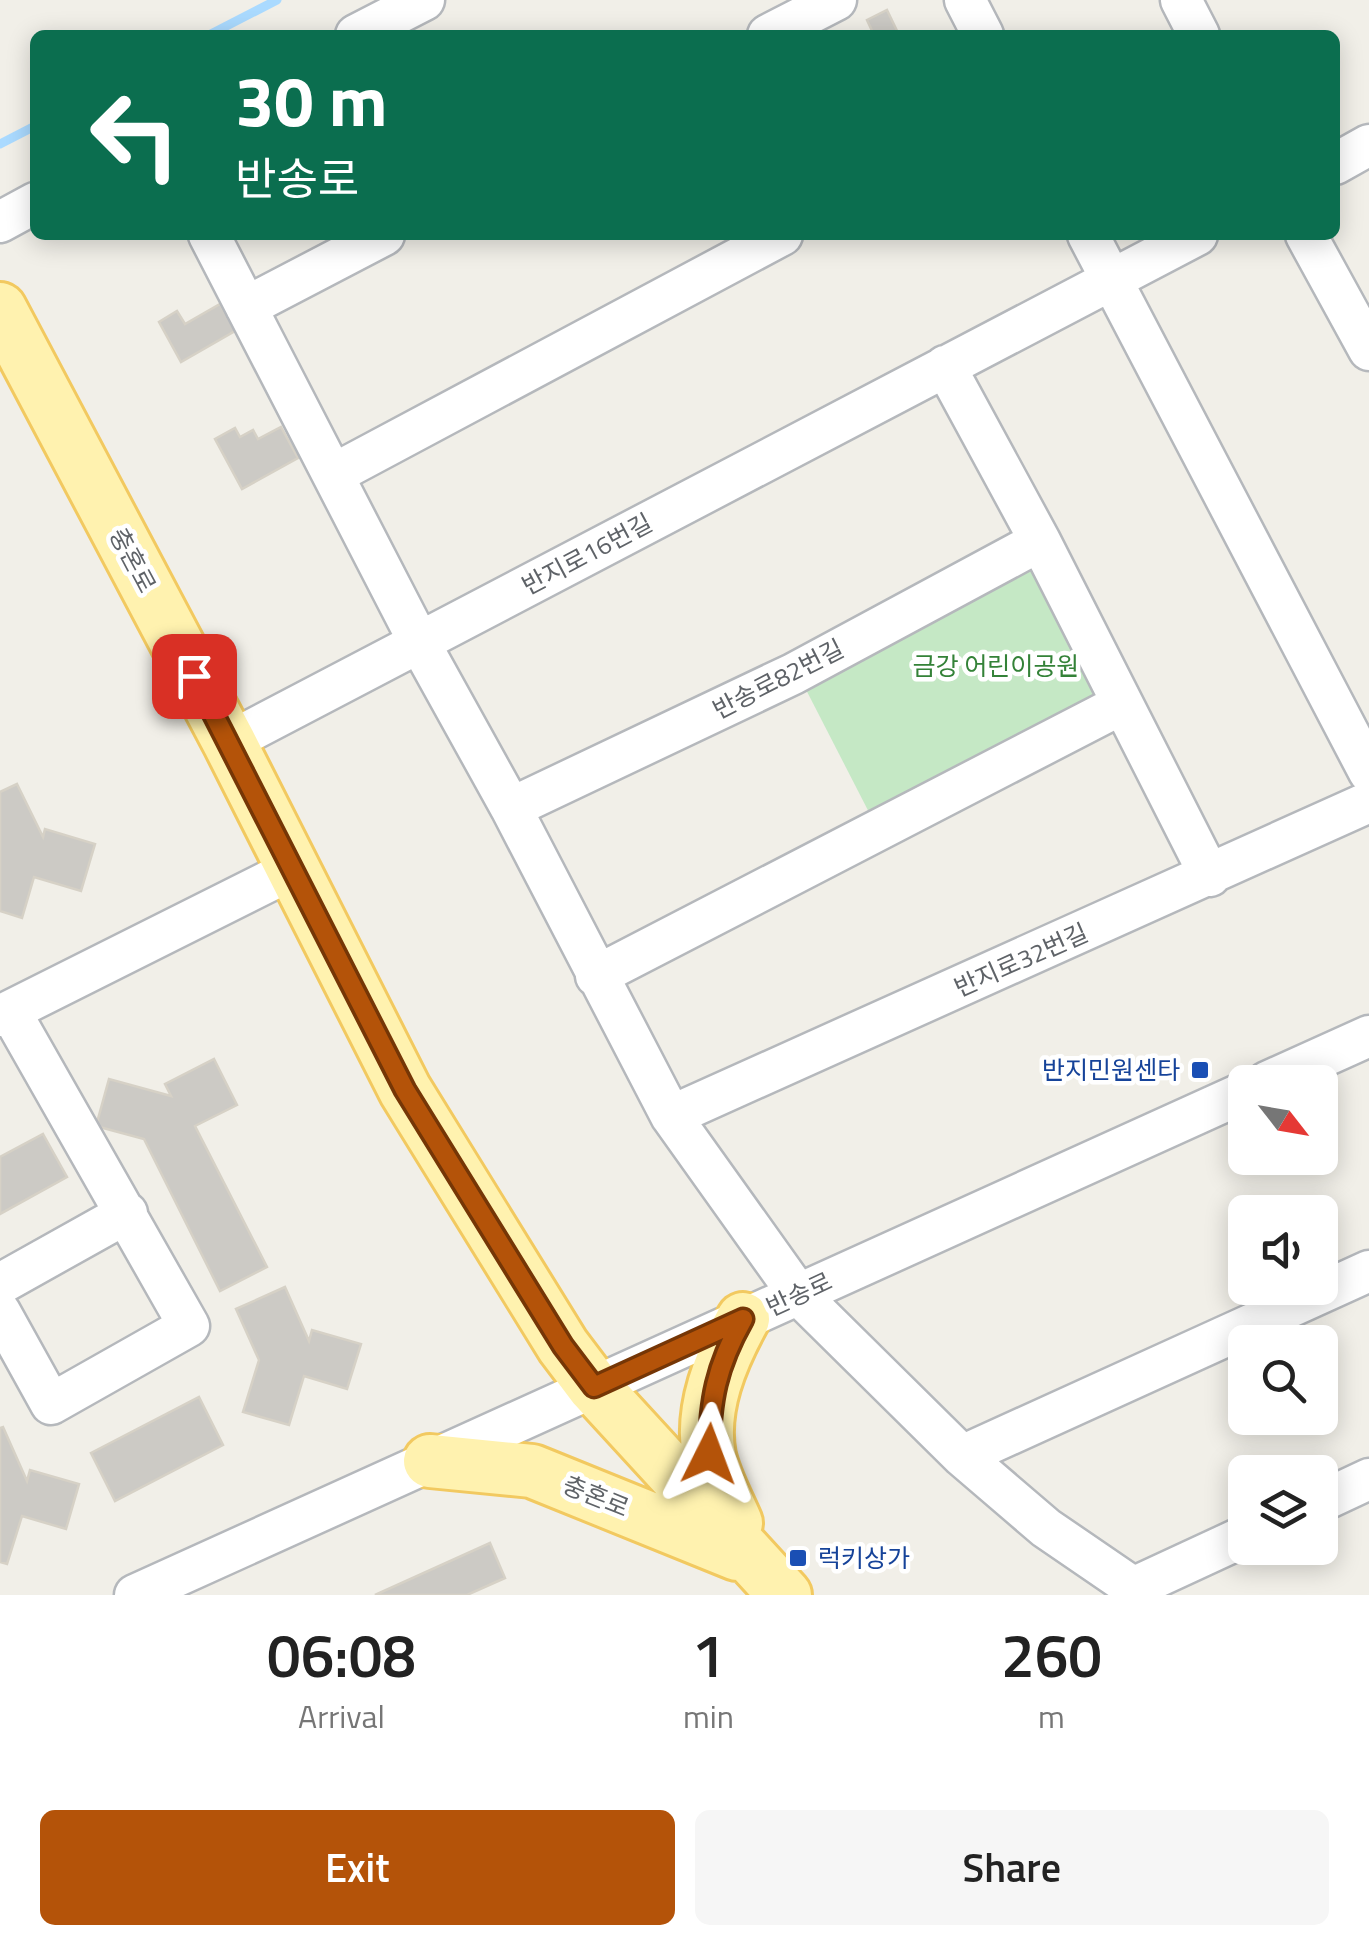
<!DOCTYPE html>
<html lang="en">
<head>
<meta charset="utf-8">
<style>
  :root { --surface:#fff; --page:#f6f6f6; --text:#222; --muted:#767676; --accent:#b45309 }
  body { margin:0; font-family:"Titillium Web","Noto Sans KR",sans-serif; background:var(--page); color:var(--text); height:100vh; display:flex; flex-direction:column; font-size:38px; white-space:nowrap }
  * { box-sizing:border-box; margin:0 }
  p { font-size:32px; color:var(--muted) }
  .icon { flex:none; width:55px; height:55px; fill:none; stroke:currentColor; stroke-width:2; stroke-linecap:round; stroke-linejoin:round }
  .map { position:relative; height:1595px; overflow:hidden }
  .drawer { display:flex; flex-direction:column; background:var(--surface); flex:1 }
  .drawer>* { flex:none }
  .guide { position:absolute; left:30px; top:30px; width:1310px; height:210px; border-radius:15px; box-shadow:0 5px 25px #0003; background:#0b6e4f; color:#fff; overflow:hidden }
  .needle { width:65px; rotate:121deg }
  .tools { position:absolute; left:1228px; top:1065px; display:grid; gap:20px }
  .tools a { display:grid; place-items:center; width:110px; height:110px; border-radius:15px; background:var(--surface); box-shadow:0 5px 25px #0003; font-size:50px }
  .pin { position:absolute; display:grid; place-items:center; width:85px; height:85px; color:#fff; margin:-42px; border-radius:20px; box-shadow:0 5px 15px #0006 }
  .me { position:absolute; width:110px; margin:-55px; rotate:3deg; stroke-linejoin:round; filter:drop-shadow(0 0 8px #0008) }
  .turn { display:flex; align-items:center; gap:35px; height:210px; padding:0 40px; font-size:45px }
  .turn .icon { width:130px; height:130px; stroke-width:2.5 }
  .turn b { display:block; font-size:70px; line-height:85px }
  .eta { display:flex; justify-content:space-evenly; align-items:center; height:170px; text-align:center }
  .eta b { font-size:60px; font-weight:600; line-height:70px }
  .cta { display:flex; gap:20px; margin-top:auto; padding:20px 40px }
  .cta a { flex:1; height:115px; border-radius:15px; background:var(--accent); color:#fff; font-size:40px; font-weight:600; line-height:115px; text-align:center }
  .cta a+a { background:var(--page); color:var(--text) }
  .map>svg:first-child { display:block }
  .green { fill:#c5e8c5 }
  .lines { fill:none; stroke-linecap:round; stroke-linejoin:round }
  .stream { stroke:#aadaff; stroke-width:9 }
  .building { fill:#cccac5; stroke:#d6d1c6; stroke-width:2.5 }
  .minor-casing { stroke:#b5b8bc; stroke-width:45 }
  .major-casing { stroke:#f2c960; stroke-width:58 }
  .minor { stroke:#fff; stroke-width:40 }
  .major { stroke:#fff2af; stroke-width:52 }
  .route-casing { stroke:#753606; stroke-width:25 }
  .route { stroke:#b45309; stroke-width:18 }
  .transit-dot { fill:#1a4fb4; stroke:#fff; stroke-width:4 }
  .labels { text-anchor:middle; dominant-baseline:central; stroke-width:9; stroke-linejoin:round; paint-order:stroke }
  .street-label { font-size:25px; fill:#5f6368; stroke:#fff }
  .park-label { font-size:25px; fill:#348238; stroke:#fff }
  .transit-label { font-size:25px; fill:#164399; stroke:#fff; text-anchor:end }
</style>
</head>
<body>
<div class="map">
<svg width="1369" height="1595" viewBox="0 0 1369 1595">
  <rect width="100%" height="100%" fill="#f1efe8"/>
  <path class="green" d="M1032,552L1110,701L875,824L800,678Z"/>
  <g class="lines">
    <path class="stream" d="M209,35L277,0
      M0,144L35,126"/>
  </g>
  <path class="building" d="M887,10L899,35H874L867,20Z
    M220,304L235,331L181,362L159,322L177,311L185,324Z
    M281,427L298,458L242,489L215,439L235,428L240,437L253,430L258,439Z
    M17,784L43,837L45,829L95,844L81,891L34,877L22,918L0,911V792Z
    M214,1059L237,1105L195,1126L267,1267L220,1291L144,1139L96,1126L109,1079L171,1096L165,1084Z
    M43,1134L67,1177L0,1214V1157Z
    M285,1287L309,1341L312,1330L361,1344L347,1389L304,1376L289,1425L243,1412L259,1360L236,1309Z
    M199,1397L223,1445L115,1501L91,1453Z
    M3,1427L27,1481L30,1470L79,1484L66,1529L22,1516L7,1564L0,1562V1428Z
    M490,1543L505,1578L467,1595H375Z"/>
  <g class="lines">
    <g class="minor-casing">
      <path id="minor" d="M965,0L983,35
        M1181,0L1199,35
        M356,35L424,0
        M768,35L836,0
        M1335,164L1369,145
        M0,222L35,203
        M209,235L419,642L511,808L671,1116L798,1294L962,1456L1046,1528L1144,1595
        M1088,235L1369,772
        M1306,235L1369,350
        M246,307L384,235
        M945,366L1040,541L1210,876
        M334,474L782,235
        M229,742L1197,235
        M511,808L793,674L1040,541
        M596,976L1122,704
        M0,1016L293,869
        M1267,1082L1369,1036
        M671,1116L1369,802
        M0,1284L127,1213
        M0,1312L51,1404L189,1326L10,1011
        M962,1456L1369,1271
        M1320,1502L1369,1479
        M1133,1588L1245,1536
        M135,1595L1245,1092"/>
    </g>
    <g class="major-casing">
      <path id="major" d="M0,309L229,742L405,1090L563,1346L594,1387L785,1595
        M430,1461L532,1471L737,1554
        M736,1523C727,1502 714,1479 709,1456C700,1408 721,1359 743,1319"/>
    </g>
    <use href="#minor" class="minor"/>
    <use href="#major" class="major"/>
  </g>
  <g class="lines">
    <g class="route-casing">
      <path id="route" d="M194,676L405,1090L563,1346L594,1387L743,1319C716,1367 710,1400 709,1454"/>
    </g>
    <use href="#route" class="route"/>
  </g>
  <g class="transit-dot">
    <rect x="1190" y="1060" width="20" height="20" rx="5"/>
    <rect x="788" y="1548" width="20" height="20" rx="5"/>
  </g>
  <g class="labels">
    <g class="street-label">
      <text transform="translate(587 554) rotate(-28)">반지로16번길</text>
      <text transform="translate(133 560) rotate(62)">충혼로</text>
      <text transform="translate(778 679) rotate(-27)">반송로82번길</text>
      <text transform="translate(1021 960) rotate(-24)">반지로32번길</text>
      <text transform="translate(799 1294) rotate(-25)">반송로</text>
      <text transform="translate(596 1496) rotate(22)">충혼로</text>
    </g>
    <g class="park-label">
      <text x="996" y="666">금강 어린이공원</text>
    </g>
    <g class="transit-label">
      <text x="1180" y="1070">반지민원센타</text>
      <text x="818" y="1558" text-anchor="start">럭키상가</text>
    </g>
  </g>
</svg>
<div class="tools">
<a><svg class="needle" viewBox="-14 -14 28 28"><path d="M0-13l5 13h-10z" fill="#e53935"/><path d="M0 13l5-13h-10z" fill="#767676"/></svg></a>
<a><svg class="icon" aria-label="sound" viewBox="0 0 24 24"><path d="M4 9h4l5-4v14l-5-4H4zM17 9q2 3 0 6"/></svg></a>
<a><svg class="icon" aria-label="search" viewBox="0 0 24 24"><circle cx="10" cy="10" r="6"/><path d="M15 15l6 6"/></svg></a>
<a><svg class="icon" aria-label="layers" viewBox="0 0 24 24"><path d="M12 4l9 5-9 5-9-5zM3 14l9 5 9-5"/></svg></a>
</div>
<div class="pin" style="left:194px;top:676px;background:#d93025"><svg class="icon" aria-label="arrive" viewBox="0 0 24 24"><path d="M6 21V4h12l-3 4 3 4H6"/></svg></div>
<svg class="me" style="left:709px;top:1454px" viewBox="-20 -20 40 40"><path d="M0-17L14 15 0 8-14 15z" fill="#b45309" stroke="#fff" stroke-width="4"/></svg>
<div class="guide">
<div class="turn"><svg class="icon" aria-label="left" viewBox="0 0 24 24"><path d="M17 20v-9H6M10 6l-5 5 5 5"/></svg><div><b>30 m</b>반송로</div></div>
</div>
</div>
<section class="drawer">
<div class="eta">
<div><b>06:08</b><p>Arrival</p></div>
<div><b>1</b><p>min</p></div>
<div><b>260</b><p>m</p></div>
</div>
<div class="cta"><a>Exit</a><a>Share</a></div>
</section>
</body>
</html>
